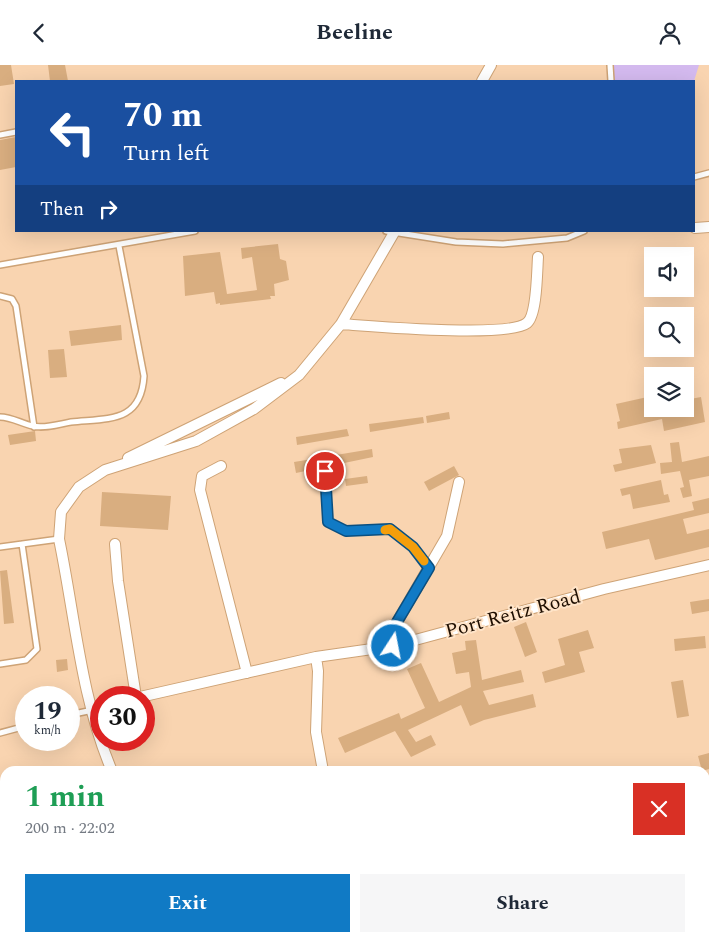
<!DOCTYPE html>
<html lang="en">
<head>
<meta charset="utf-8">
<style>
  :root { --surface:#fff; --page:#f6f6f7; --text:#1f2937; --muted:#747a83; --accent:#107ac5 }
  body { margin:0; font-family:Spectral,serif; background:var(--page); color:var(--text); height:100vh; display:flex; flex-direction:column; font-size:19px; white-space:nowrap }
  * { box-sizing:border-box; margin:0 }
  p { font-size:16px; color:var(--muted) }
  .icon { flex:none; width:28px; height:28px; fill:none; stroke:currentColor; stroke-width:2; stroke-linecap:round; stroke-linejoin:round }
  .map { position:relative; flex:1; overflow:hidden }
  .side { position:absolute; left:0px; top:701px; width:710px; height:176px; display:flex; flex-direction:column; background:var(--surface); border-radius:15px 15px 0 0; box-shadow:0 5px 20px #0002 }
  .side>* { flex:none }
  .banner { position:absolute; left:15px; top:15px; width:680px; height:152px; border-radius:0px; box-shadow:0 5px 20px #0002; background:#1a4fa0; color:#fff; overflow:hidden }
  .tools { position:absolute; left:644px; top:182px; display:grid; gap:10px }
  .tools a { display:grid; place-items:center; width:50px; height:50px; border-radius:0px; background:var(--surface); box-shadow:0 5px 20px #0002; font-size:25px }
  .speed { position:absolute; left:15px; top:621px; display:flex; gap:10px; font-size:25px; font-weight:700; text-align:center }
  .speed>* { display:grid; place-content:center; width:65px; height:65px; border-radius:50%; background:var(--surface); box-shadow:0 5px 20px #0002; line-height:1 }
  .speed small { font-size:12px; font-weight:400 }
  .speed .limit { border:8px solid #d22; background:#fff; color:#111 }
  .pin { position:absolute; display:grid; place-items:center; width:42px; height:42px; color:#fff; margin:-21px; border:2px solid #fff; border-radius:50%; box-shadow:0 1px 5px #0007 }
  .me { position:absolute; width:55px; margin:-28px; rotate:11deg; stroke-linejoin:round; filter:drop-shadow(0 0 4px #0008) }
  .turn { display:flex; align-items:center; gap:18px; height:105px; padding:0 25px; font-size:22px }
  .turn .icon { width:65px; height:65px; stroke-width:2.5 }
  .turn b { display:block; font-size:35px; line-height:42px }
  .then { display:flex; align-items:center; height:48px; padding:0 25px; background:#0003; gap:10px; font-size:19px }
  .round { display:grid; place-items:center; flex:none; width:52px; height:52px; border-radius:0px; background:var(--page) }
  .headline { display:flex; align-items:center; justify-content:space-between; height:85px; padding:0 25px }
  h1 { font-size:30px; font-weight:700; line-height:38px; color:#1e9e55 }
  .action { display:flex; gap:10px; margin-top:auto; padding:10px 25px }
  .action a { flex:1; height:58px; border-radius:0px; background:var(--accent); color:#fff; font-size:20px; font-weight:700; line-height:58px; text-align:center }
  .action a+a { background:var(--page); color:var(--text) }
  header { display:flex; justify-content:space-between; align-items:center; height:65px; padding:0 25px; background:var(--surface); font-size:22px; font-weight:700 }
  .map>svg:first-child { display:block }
  .green { fill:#d4baef }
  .building { fill:#d9ae80 }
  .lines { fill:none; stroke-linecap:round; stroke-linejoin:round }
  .service-casing { stroke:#cea376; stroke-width:8 }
  .minor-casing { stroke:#cea376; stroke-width:12 }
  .service { stroke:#fff; stroke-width:5 }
  .minor { stroke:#fff; stroke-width:10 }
  .route-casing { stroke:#0a4f80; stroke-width:12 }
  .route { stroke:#107ac5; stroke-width:9 }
  .slow { stroke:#f59e0b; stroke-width:9 }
  .labels { text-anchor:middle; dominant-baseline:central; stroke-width:4; stroke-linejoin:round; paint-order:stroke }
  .street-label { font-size:20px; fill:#1e0e00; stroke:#ffe4c8 }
</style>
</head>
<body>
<header><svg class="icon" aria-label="back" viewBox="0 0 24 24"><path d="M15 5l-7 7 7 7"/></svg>Beeline<svg class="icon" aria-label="person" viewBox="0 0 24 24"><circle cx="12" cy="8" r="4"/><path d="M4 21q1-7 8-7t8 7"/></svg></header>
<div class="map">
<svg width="709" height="877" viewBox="0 0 709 877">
  <rect width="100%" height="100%" fill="#f9d4b0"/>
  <path class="green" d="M613,0H699L694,16H613Z"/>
  <path class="building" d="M0,0H11L14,19L0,21Z
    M48,0H65L68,16H50Z
    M16,72V102L0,105V75Z
    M278,179L280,194L286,196L289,215L274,219L275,231H270L271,234L220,240V238L216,239L214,227L185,231L183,191L220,187L227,229L257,225L252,192L242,194L241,183Z
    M121,260L122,275L71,281L69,266Z
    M64,284L67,312L50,313L48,285Z
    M652,331V344H685V335L701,332L705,357L664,366L662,354L618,364L617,357L620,356L616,339Z
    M449,347L450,354L427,358L426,351Z
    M423,352L424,358L370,367L369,359Z
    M347,364L349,371L297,380L296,372Z
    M35,366L36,376L10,380L8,370Z
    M679,377L682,397L709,391V411L689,415L692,431L683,433L680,423L684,422L680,406L661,409L660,398L672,397L670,378Z
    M651,380L656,398L615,407L613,400L622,398L619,384Z
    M372,384L373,392L296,408L294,397Z
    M454,401L459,410L429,426L424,417Z
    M367,411L368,418L346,421L345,414Z
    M661,415L664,430L668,429L670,437L633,444L630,429L622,431L620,424Z
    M102,427L171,431L168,465L100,461Z
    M709,433V448L683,454L687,469L709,464V482L655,495L649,474L606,484L602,467L694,445L692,437Z
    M7,505L14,558L4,559L0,506Z
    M709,534V546L692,549L690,537Z
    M526,557L537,587L525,592L514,562Z
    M588,565L594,583L579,587L585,607L545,618L542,607L565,600L558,574Z
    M705,571L706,583L675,586L674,574Z
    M476,575L482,615L521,605L524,617L483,626L489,640L533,629L536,642L484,655L470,661L461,640L408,665L416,677L431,670L436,680L411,692L395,666L345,688L338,673L399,648L401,654L425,643L407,604L421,598L439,637L471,622L469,607L456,609L452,588L466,585L465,576Z
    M67,594L68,605L57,607L56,595Z
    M683,615L689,651L677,653L671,617Z
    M709,688V704L702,706L698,691Z"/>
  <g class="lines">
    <g class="service-casing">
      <path id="service" d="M610,0L611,16
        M0,70L16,67
        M694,112L709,108
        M386,166L456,177L503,179L567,173L584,166
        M0,200L195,166
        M0,231L12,234L16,241L34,362
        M0,352C12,352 22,359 33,361C44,364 60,359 71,357C109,353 141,358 144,311L119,181
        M325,406L328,457L346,466L390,464L413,482L429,502
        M0,482L59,474
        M0,599L26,595L37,584L22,479
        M69,650L93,645
        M0,668L26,661"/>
    </g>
    <g class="minor-casing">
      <path id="minor" d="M482,16L491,0
        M695,163L709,162
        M341,259C371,261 508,273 527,258C537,250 537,206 538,192
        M128,393L281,318
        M221,401L202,411L200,425L247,608
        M115,479L118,516L136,632
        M393,581L397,557L447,471L459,417
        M316,592L318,606L316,667L323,706
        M140,632L316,592L393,581L604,524L709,500
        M112,706C81,634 75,551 59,474L61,447L79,422L105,405L196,376L254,344L299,310L341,259L395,166
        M200,872L202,877
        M277,872L278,877
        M520,877L539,872"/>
    </g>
    <use href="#service" class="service"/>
    <use href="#minor" class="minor"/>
  </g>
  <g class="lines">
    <g class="route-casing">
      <path id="route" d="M325,406L328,457L346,466L390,464L413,482L429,503L397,557L393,581"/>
    </g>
    <use href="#route" class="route"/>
    <path class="slow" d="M385,465L390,464L413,482L424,496"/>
  </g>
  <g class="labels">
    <g class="street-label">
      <text transform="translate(513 549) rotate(-15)">Port Reitz Road</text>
    </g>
  </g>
</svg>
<div class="tools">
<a><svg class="icon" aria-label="sound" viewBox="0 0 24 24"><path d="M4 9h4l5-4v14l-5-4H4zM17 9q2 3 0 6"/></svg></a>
<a><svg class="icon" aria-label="search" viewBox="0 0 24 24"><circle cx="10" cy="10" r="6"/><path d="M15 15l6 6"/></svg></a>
<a><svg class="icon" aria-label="layers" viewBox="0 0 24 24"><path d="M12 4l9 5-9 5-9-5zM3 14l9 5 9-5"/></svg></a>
</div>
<div class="speed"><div>19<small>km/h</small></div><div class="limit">30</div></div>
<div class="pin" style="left:325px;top:406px;background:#d93025"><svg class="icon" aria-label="arrive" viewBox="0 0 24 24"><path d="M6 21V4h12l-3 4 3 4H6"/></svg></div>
<svg class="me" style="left:393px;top:581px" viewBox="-20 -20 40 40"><circle r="17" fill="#107ac5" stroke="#fff" stroke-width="3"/><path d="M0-11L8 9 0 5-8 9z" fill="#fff"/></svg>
<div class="banner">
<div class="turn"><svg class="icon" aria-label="left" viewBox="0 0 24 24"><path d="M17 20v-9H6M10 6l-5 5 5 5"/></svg><div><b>70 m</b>Turn left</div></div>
<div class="then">Then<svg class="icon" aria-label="right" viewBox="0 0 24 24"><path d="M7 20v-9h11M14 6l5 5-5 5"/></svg></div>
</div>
<section class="side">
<div class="headline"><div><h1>1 min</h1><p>200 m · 22:02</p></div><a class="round" style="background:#d93025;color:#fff"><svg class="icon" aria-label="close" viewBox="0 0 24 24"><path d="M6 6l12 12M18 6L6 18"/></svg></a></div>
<div class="action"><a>Exit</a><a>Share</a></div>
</section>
</div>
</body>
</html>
